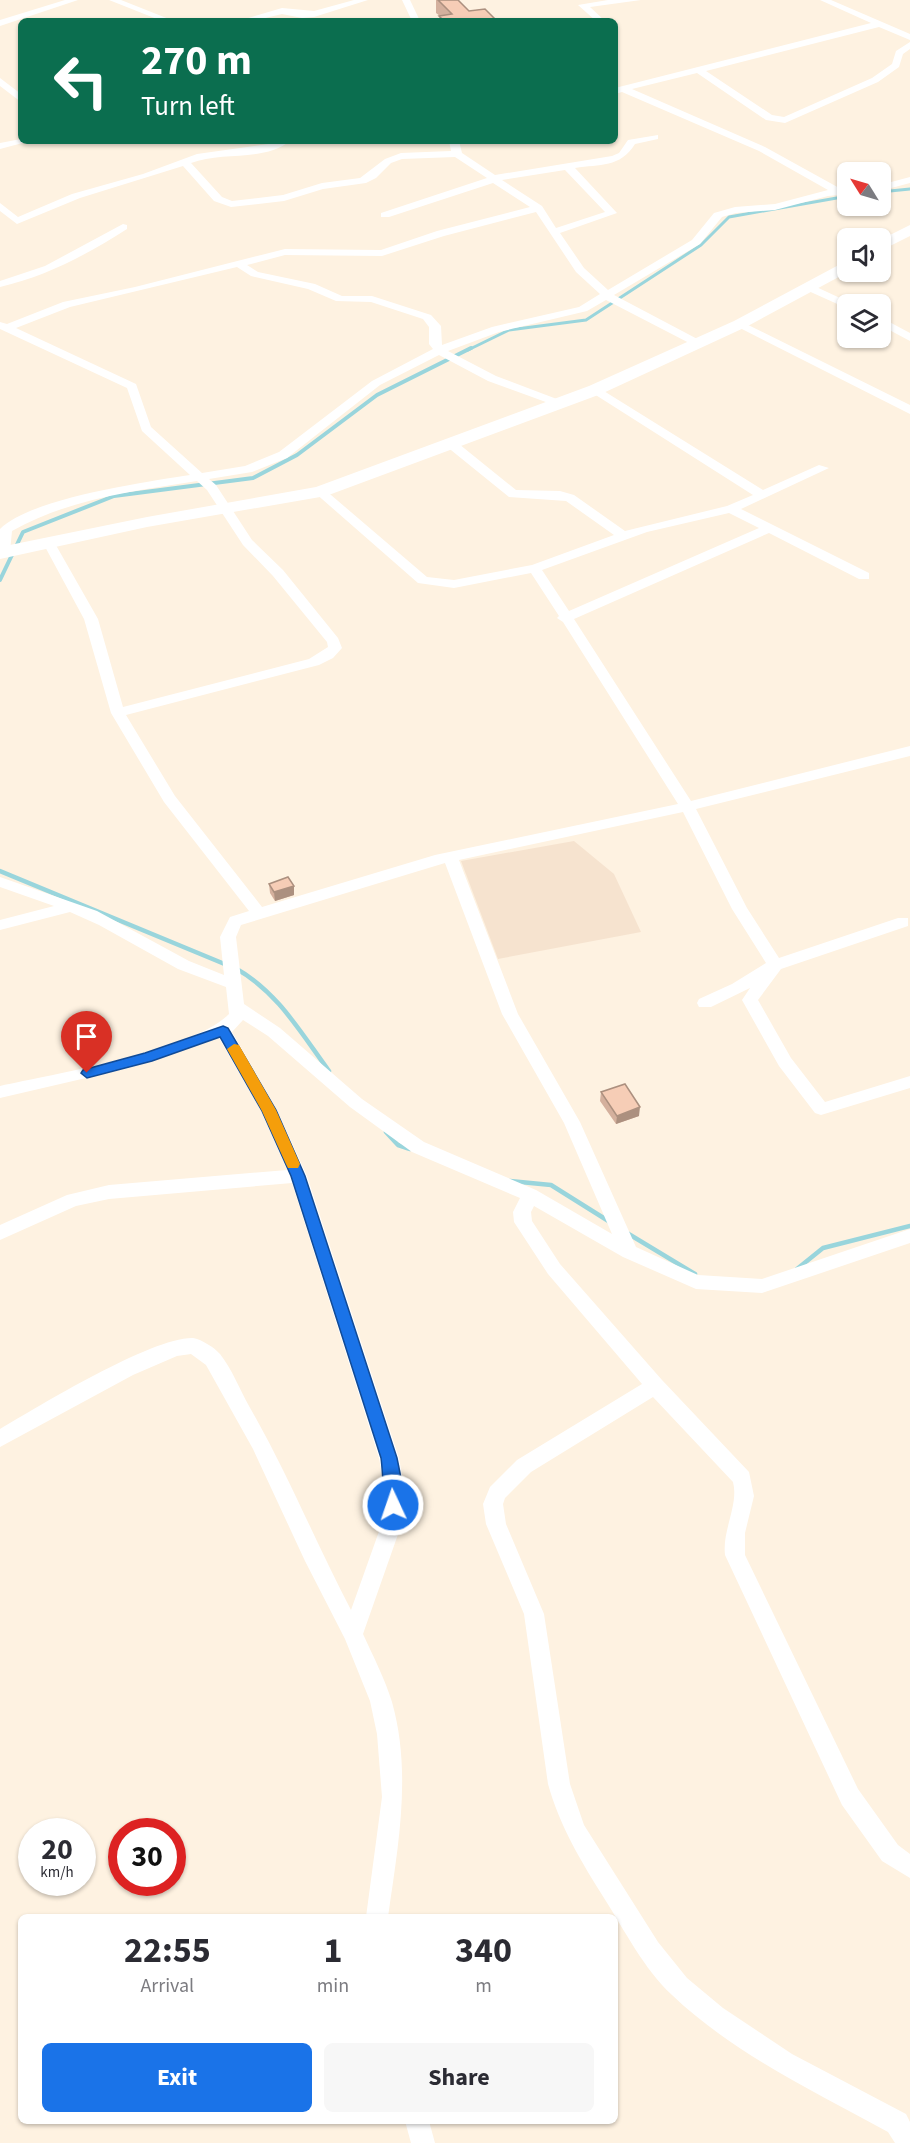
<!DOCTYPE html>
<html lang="en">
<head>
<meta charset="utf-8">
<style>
  :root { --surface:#fff; --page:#f7f7f7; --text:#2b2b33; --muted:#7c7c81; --accent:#1a73e8 }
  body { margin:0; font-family:"Source Sans 3",sans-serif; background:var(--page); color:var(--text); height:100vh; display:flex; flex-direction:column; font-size:22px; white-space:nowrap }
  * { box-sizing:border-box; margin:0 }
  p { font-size:20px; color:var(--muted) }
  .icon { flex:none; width:33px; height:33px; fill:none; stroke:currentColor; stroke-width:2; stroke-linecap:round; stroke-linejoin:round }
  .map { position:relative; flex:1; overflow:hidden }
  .panel { position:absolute; left:18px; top:1914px; width:600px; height:210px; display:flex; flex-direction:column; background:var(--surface); border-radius:9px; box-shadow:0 2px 4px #0004 }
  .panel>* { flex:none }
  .top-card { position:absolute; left:18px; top:18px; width:600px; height:126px; border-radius:9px; box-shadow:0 2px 4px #0004; background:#0b6e4f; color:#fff; overflow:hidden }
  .needle { width:39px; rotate:307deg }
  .fabs { position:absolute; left:837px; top:162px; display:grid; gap:12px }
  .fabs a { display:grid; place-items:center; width:54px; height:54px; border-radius:9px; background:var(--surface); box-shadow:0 2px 4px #0004; font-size:30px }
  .speed { position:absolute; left:18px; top:1818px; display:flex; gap:12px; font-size:30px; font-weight:700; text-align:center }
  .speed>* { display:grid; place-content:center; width:78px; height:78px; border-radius:50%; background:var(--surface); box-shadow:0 2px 4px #0004; line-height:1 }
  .speed small { font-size:15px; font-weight:400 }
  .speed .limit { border:9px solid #d22; background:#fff; color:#111 }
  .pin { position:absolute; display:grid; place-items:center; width:51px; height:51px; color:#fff; margin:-62px -26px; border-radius:50% 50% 50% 0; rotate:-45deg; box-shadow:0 0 6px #0007 }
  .pin .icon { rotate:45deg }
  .me { position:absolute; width:66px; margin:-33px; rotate:357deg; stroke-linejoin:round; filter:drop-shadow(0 0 4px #0008) }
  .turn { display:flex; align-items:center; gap:21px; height:126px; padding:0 24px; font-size:27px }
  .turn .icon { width:78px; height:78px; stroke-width:2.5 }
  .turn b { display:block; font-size:42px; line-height:51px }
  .eta { display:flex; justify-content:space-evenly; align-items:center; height:102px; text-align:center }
  .eta b { font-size:36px; font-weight:700; line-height:42px }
  .primary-button { display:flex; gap:12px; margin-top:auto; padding:12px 24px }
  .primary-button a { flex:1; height:69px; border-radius:9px; background:var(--accent); color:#fff; font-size:24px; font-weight:700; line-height:69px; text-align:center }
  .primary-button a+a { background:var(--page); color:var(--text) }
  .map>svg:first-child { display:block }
  .residential { fill:#f6e3cf }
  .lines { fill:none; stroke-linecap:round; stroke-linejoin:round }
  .stream-far2 { stroke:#99d5dc; stroke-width:3 }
  .stream-far1 { stroke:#99d5dc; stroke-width:4 }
  .stream { stroke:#99d5dc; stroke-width:4.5 }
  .street { fill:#fff; fill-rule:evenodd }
  .secondary { fill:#fff; fill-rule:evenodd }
  .wall { fill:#d4b09d }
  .shaded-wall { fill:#ac907f }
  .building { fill:#f6cdb6; stroke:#ac907f; stroke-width:1.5 }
  .route { fill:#1a73e8; stroke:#114b97; stroke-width:1.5 }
  .slow { fill:#f59e0b }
</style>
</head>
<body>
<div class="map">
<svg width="910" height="2143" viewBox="0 0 910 2143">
  <rect width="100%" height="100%" fill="#fef2e1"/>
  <path class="residential" d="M574,841L614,874L641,932L498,959L461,861Z"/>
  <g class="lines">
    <path class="stream-far2" d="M880,192L910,189
      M468,350L509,330L586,320L701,245L729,217L848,196"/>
    <path class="stream-far1" d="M0,580L23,532L114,496L253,478L297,455L377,395L471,348"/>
    <path class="stream" d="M0,871L227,965
      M235,968C277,991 301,1033 329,1071
      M386,1132L398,1145L410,1149
      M510,1181L551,1185L610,1222
      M627,1233L695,1274
      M797,1269L823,1248L910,1226"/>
    <path class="street" d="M65,0H78L0,26V20Z
      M109,0H121L174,21H162Z
      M354,0H368L314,17L302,18L282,14L253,21H238L282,8L314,11Z
      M402,0H410L420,21H412Z
      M608,0H641L590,7L605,21H596L578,5Z
      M820,0H831L910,34V40L879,27L706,71L772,115L784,117L872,78L892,64L896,51L910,42V49L903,54L899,67L878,82L785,123L766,120L697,73L632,89L765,147L841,189L848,188V194L828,196L775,210L736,213L722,217L700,244L614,295L703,342V346H695L606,300L587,311L499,332L448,351L496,376L562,401V405H554L488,381L439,355L380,385L287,458L252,472L209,479L216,485L252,540L283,570L338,638L342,648L333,658L319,665L126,715L175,796L262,907L435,855L678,804L563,622L557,618L559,616L531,573L454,588L418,583L314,492L320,488L324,489L427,577L454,580L532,565L614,535L566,501L509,497L446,446V440H454L516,490L560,491L574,495L625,531L727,506L753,495L591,392V388H599L763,490L819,465L829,468L741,509L869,573V579H859L769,533L574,619L691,801L910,746V756L696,809L747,908L779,958L898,918H908V926L781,969L758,1000L791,1058L825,1102L910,1076V1088L821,1115L815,1113L779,1066L742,1000L750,988L711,1007H699L697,1003L699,999L732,984L766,963L732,909L683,812L459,860L518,1014L580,1122L636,1247L698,1275L762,1279L910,1229V1243L762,1293L696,1289L623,1257L534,1206L531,1212L532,1221L560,1264L662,1380L749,1472L754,1496L745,1533V1555L858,1789L898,1845L910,1854V1878L882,1861L842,1805L725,1555C722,1530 739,1505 733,1482L653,1397L531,1472L505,1498L503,1504L506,1524L544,1614L570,1784L584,1825L658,1942L687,1978L723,2008L792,2054L906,2114L910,2122V2143H895L888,2132C814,2091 734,2054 672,1995C644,1969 625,1931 604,1898C581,1861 560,1827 548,1784L524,1614L486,1524L483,1504L490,1487L517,1460L642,1384L548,1274L514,1222L513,1212L520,1198L412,1152L350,1107L268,1036L243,1020L232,1032L277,1110L307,1176L399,1458L404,1486L402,1523L363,1634C373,1656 385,1679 392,1702C412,1773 398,1846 388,1917H366L382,1797L377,1734L370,1701L345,1639L305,1561L253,1449L206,1365L191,1354L177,1356L133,1375L0,1447V1429C39,1406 152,1337 193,1338C201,1339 215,1348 220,1354C232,1369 240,1390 249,1406C287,1472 316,1543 351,1610L382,1523L384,1486L379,1458L292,1183L109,1199L76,1206L0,1240V1225L67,1195L109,1185L287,1170L261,1111L219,1038L129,1068L0,1098V1086C53,1074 193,1051 229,1014L226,987L178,969L99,925L70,912L0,930V920L54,906L0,887V877L97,911L189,961L224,975L220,937L230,917L249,911L164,802L111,713L84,619L43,543L45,540H53L98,619L123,707L309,659L328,647L327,642L273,576L243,545L207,490L197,481C134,491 68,499 12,531L10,552L8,555H0V529C31,498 146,482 190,475L142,431L127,388L0,329V322L7,324L63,302L135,287L285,249L381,250L437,231L530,207L493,183L389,217H381V213L487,178L455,157L402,159L391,163L376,178L366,183L323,189L284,201L231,207L214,201L183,166L80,198L17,224L0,211V203L18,217L72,194L143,174L197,154L290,141C264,162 221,151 191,163L222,197L232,201L283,195L322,183L360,178L385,159L401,153L451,151L449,141H459L462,153L495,175L612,156L619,153L628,140L658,135V139L635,144C620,168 600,164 575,168L617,213L560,233L584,268L608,290L692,240L714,213L735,207L775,204L828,190L759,151L622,92L615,94V88L871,23ZM565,170L605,212L556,228L542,206L502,180ZM536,212L576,272L600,294L579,307L492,327L442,345L441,326L431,315L372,296H342L315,284L258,272L247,265L285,255L382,256L444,236ZM237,267L251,276L308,289L336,301L371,302L423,319L429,327V344L433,349L372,381L279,452L245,466L202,473L151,427L136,384L16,328L70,307ZM729,513L759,528L569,611L542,570L647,532ZM445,863L502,1014L564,1123L612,1234L536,1190L424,1142L362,1099L280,1028L244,1004L236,937L241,925Z
      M0,78L21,94V102L0,86Z
      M21,139L30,141L0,149V143Z
      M910,177V183L880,191V185Z
      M123,224L127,225V229C86,255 47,276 0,287V281L45,266Z
      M804,285H812L853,304L844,307L804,289Z
      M880,317L910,333V341L880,325Z
      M740,321L910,405V414L736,326L734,324Z
      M405,2121H429L435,2143H411Z"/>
    <path class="secondary" d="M910,225V236L880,251V240Z
      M848,260V272L746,327L601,394L326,496L147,527L0,559V547L147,517L316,487L589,386L734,321Z"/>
  </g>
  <path class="wall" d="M436,0H458L469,11L497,21H439L440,16L436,13Z
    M269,884L294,886V895L275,901L270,893Z
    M601,1092L639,1116L616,1124L600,1101Z"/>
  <path class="shaded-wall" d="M294,886V895L275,901L274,892Z
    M640,1107L639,1116L616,1124L617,1116Z"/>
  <path class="building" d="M438,0H458L469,11L485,9L497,21H444L439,16L452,14Z
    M288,877L294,886L274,892L269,884Z
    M625,1084L640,1107L617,1116L601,1092Z"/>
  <path class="route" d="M223,1026L228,1028L276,1110L305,1176L397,1458C400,1474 406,1494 399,1510L393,1512L387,1510C383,1501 383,1471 381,1458L291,1176L262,1111L220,1037L152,1061L87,1078L81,1073L83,1070L145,1053Z"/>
  <path class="slow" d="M234,1044L239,1045L276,1110L300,1164L298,1168H288L286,1164L262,1111L227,1049Z"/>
</svg>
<div class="fabs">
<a><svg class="needle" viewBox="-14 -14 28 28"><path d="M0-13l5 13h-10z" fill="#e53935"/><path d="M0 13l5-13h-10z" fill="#7c7c81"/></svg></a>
<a><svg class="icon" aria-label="sound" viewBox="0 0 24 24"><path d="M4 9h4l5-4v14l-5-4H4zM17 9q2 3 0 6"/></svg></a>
<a><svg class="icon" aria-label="layers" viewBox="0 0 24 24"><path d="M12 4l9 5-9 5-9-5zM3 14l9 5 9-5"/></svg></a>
</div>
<div class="speed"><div>20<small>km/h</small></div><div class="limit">30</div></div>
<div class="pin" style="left:87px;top:1073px;background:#d93025"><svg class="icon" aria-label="arrive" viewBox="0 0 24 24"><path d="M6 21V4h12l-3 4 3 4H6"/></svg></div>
<svg class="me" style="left:393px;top:1505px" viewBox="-20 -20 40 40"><circle r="17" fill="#1a73e8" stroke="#fff" stroke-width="3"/><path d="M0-11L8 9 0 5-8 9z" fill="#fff"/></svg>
<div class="top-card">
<div class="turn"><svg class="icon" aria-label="left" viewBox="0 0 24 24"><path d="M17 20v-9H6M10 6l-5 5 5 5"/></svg><div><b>270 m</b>Turn left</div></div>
</div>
<section class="panel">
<div class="eta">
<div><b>22:55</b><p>Arrival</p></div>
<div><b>1</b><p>min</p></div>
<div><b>340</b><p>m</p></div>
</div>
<div class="primary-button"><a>Exit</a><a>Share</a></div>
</section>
</div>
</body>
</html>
